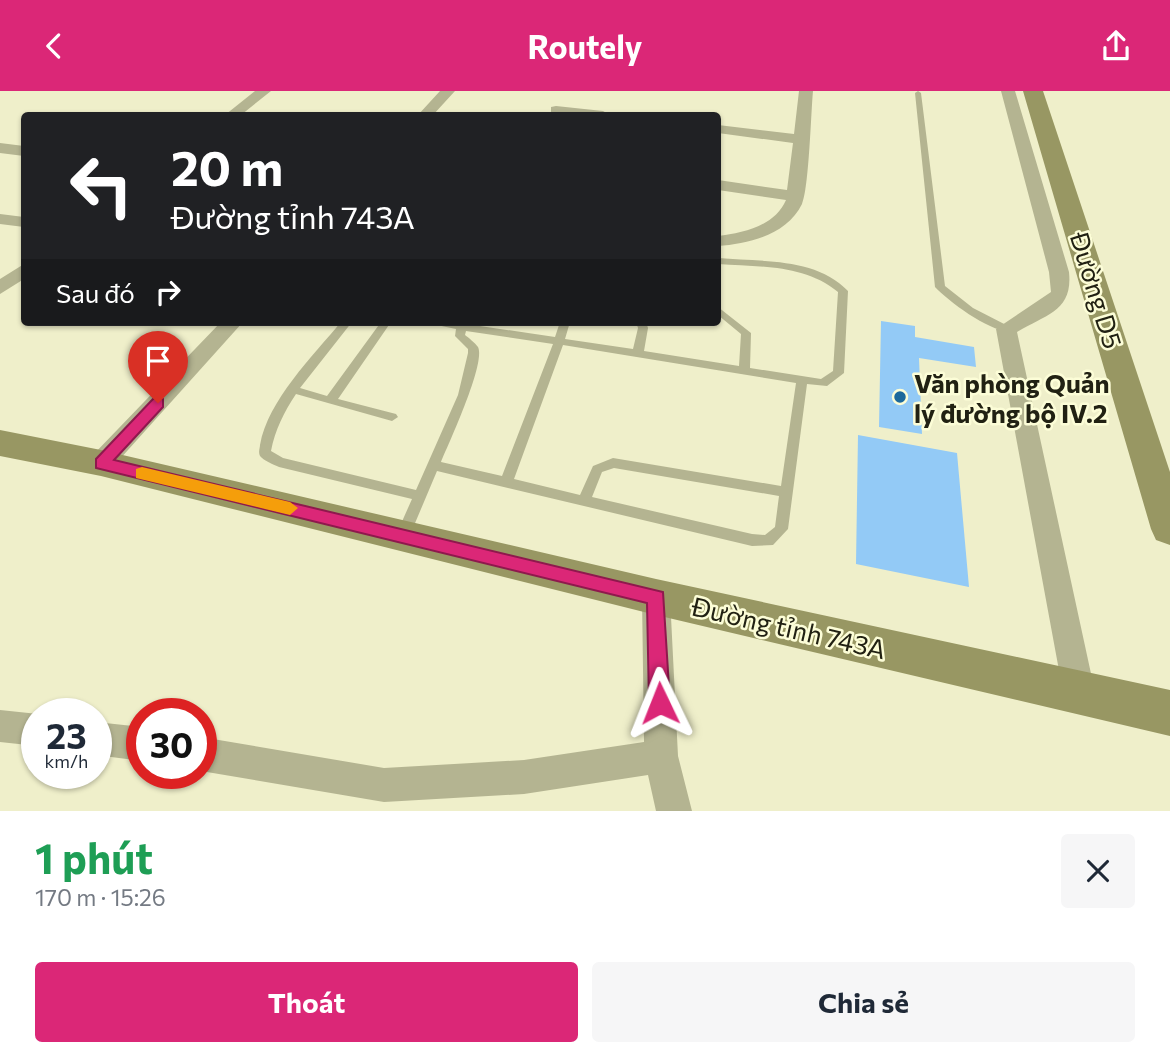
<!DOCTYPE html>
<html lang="vi">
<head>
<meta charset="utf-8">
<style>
  :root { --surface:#fff; --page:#f6f6f7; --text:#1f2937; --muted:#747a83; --accent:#db2777 }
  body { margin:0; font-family:Commissioner,sans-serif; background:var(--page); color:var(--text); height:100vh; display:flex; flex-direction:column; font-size:26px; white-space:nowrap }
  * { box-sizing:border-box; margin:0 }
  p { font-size:23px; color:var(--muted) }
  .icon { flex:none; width:38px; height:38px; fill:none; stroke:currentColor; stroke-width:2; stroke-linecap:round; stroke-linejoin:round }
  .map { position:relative; height:720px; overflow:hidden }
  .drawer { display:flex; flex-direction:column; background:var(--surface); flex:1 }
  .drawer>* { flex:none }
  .hud { position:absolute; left:21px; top:21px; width:700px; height:214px; border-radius:7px; box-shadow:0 2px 5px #0004; background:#202124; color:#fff; overflow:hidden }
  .speed { position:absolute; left:21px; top:607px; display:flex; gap:14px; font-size:35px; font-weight:700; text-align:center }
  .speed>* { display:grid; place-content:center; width:91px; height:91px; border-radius:50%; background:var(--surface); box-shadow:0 2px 5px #0004; line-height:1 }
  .speed small { font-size:18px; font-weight:400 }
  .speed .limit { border:10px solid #d22; background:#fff; color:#111 }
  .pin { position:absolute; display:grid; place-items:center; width:60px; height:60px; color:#fff; margin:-72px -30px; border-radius:50% 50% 50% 0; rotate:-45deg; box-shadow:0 0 7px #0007 }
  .pin .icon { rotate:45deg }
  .me { position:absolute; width:77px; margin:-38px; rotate:358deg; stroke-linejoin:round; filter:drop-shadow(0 0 5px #0008) }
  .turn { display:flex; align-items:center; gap:24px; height:147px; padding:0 35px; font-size:32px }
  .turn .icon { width:91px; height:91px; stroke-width:2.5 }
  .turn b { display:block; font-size:49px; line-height:60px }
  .then { display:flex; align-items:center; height:66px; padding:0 35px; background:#0003; gap:14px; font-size:26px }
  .round { display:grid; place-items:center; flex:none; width:74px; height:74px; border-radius:7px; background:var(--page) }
  .summary { display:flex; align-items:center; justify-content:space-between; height:119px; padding:0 35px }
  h1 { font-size:42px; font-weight:700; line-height:52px; color:#1e9e55 }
  .primary-button { display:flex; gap:14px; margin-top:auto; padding:14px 35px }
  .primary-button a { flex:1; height:80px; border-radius:7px; background:var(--accent); color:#fff; font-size:28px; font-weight:700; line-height:80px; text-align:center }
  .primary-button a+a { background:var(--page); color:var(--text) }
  header { display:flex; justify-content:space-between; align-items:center; height:91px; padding:0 35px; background:var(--accent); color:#fff; font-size:32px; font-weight:700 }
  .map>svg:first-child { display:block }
  .building { fill:#93caf6 }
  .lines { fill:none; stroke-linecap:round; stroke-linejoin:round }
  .lane { fill:#b4b491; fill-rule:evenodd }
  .street { fill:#b4b491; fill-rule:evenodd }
  .secondary { fill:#989763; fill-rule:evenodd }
  .route { fill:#db2777; stroke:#8e194d; stroke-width:2 }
  .slow { fill:#f59e0b }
  .poi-dot { fill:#1b689b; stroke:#fcfdd7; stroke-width:2.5 }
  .labels { text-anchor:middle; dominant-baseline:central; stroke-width:5; stroke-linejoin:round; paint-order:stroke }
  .street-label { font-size:26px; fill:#212113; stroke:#fcfdd7 }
  .poi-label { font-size:26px; font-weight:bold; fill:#212113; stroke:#fcfdd7; text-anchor:start }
</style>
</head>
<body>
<header><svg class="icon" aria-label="back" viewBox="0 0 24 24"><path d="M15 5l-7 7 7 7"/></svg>Routely<svg class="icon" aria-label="share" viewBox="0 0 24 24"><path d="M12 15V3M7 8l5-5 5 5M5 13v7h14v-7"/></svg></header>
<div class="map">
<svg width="1170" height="720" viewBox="0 0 1170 720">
  <rect width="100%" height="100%" fill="#efefca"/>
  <path class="building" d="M881,230L915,235V246L974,256L976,276L919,267L922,343L879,336Z
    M858,344L957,362L969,496L856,473Z"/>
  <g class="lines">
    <path class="lane" d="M918,0L921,2L945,195L973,217L1010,236V240C991,242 948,210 935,196L915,2Z
      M718,167C761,171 816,166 848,200L844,282L827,295L807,293L788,438L773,454L752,455L437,380L410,444L408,448L403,450L398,448L396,444L412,408L279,376C274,374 263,369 260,365C258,361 260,357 260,354C268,309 313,265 341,231H352L300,297L327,305L381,231H391L338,308L396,323L398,326L392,330L296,303C284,321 275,339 271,360L283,367L416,399L458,304L468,262V258L455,245L456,238L432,233L431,231H453L555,246L560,231H570L565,248L633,258L638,237L636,231H646L648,237L644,260L739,275L741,243L718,224V216L751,242L750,277L821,288L833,280L838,201C804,173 759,176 718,173ZM466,240L553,253L502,385L441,371C449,352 486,272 478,256C475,252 469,247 465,244ZM563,254L796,292L781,395L613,367L593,375L580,404L514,388ZM614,377L779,405L775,436L765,444L752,443L592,406L602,381Z"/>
    <path class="street" d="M255,0H271L241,24H225Z
      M440,0H455L433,24H418Z
      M799,0H813C811,22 809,98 802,113C787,144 748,153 718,155V145C743,142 775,135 786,109L718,99V89L787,99L793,52L718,42V34L794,43Z
      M1001,0H1015L1069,181C1073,220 1047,223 1017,241L1095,601L1090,612L1079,616L1068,612L1063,601L996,238L1051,201L1049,181Z
      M556,15L603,20L610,24L551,22V16Z
      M0,52L24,55V65L0,62Z
      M0,123L24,126V136L0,133Z
      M24,173V188L0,203V188Z
      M221,231H243L110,379L101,381L92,379L89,372L92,365Z
      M656,493L666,497L670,506L678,665L692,720H656L648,684L524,703L384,711L201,680V646L384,677L524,669L644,651L642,506L646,497Z
      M0,619L38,623L37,655L0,651Z
      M96,631L142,636V670L96,664Z"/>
    <path class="secondary" d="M1023,0H1043L1170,381V454L1156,449L1151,438Z
      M0,339L101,359L656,488L1170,599V645L656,524L101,385L0,365Z"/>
  </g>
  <path class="route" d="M158,307L163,308V316L114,369L663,501L670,612L667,619L660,622L652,619L649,612L647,512L96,377V368L153,308Z"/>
  <path class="slow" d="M142,376L290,411L298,417L290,424L136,387V378Z"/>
  <circle class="poi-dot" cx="900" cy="306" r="7"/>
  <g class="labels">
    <g class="street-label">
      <text transform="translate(1097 199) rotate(73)">Đường D5</text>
      <text transform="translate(789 536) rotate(13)">Đường tỉnh 743A</text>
    </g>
    <g class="poi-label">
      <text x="914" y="291">Văn phòng Quản<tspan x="914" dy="30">lý đường bộ IV.2</tspan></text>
    </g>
  </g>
</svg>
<div class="speed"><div>23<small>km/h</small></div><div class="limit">30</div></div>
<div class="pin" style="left:158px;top:312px;background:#d93025"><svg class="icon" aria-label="arrive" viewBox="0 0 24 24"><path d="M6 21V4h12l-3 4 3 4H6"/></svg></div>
<svg class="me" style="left:660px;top:612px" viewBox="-20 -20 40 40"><path d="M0-17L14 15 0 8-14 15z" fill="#db2777" stroke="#fff" stroke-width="4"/></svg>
<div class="hud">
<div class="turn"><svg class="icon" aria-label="left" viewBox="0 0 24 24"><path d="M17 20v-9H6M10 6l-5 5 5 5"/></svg><div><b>20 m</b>Đường tỉnh 743A</div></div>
<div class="then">Sau đó<svg class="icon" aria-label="right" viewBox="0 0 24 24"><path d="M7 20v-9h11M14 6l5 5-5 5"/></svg></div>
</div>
</div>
<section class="drawer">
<div class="summary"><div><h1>1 phút</h1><p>170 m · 15:26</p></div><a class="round"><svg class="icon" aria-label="close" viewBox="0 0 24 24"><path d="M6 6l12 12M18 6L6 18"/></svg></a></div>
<div class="primary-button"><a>Thoát</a><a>Chia sẻ</a></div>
</section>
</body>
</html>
